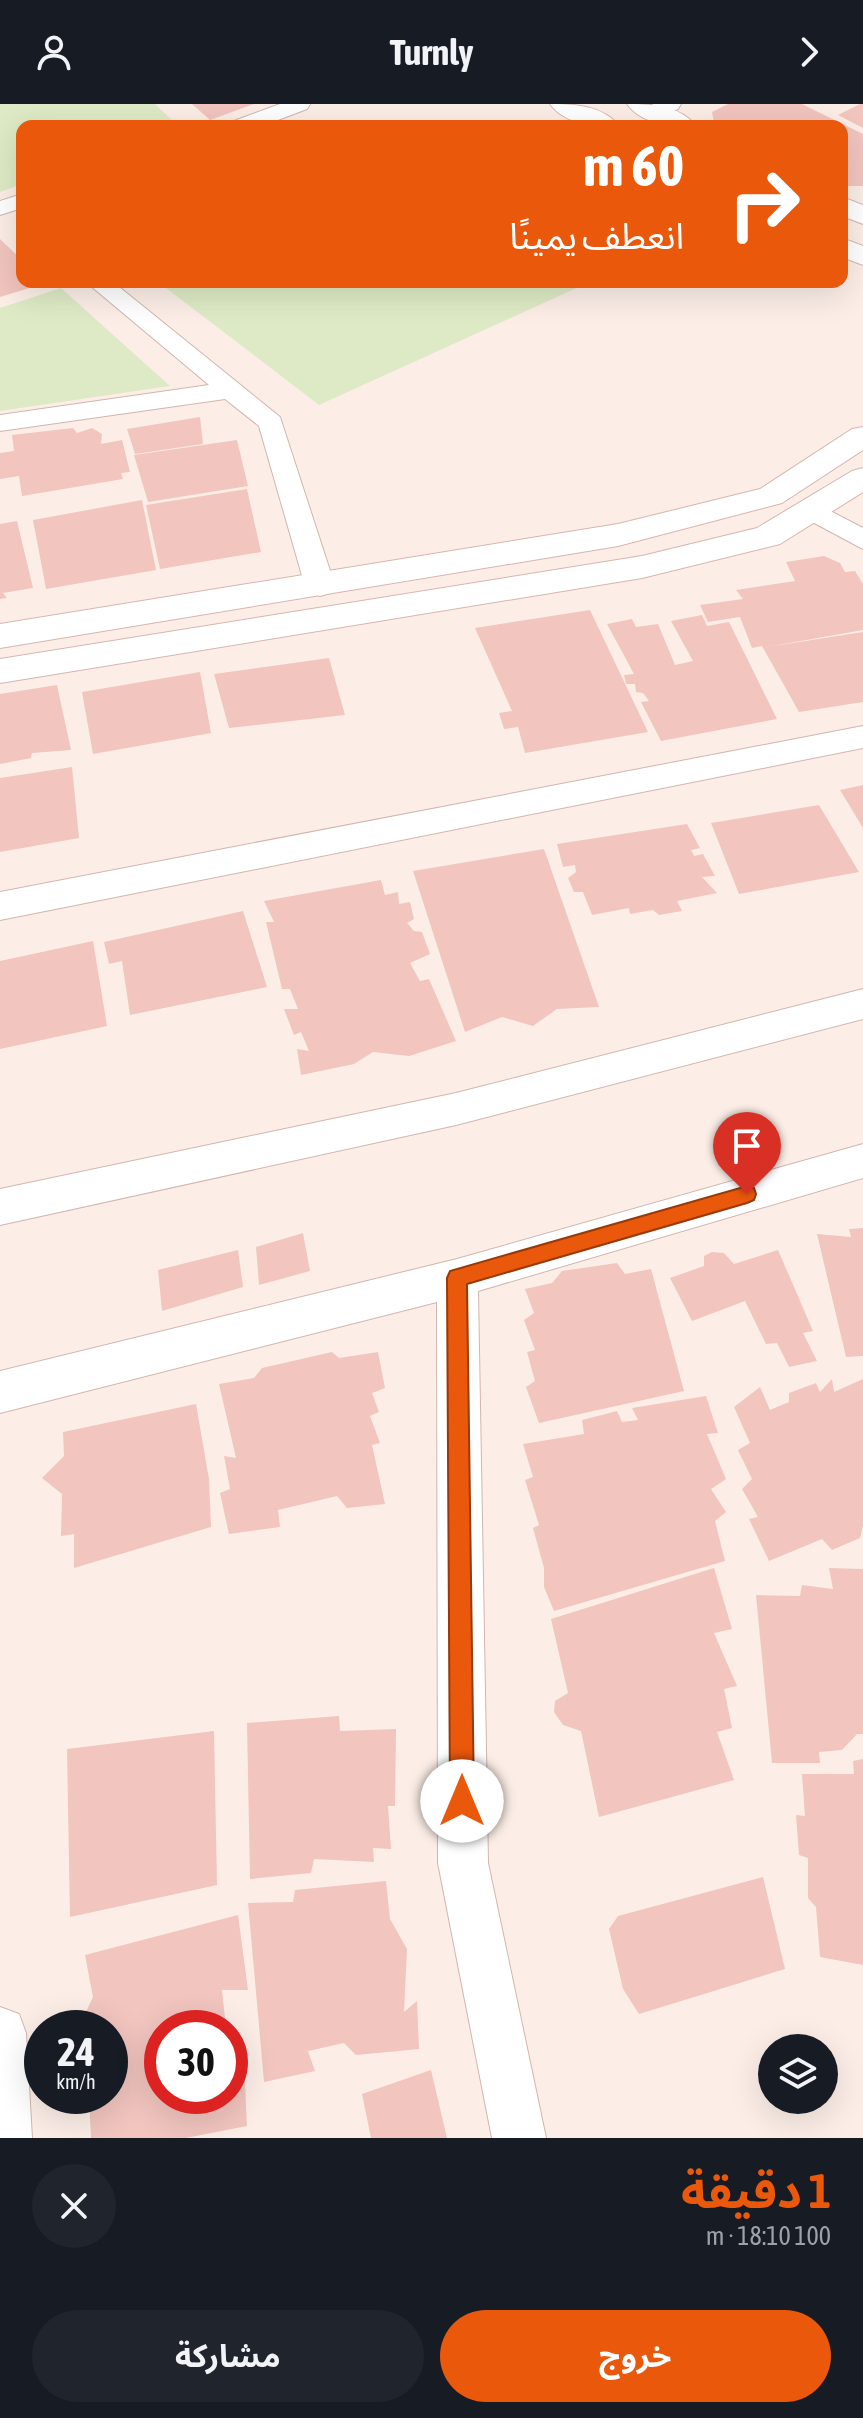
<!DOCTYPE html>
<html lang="ar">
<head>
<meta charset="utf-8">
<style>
  :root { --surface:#171b24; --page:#20242c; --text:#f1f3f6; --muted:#9ea1a6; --accent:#ea580c }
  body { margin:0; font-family:"Asap Condensed","Noto Sans Arabic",sans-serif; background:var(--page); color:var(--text); direction:rtl; height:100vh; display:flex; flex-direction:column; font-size:30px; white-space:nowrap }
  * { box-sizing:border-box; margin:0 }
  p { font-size:26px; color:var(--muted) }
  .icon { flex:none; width:44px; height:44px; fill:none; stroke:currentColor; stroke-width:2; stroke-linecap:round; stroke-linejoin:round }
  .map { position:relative; height:2034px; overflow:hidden; direction:ltr }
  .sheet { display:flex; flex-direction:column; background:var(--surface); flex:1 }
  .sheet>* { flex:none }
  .top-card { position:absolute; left:16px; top:16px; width:832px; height:168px; border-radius:16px; box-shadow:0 8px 32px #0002; direction:rtl; background:#ea580c; color:#fff; overflow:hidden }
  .controls { position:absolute; left:758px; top:1930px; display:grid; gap:16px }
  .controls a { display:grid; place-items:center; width:80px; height:80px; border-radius:50%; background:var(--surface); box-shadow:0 8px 32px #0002; font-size:40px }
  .speed { position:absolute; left:24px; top:1906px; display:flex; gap:16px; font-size:40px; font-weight:700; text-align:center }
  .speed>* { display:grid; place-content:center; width:104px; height:104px; border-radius:50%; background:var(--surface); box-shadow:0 8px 32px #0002; line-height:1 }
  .speed small { font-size:20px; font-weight:400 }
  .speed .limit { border:12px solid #d22; background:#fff; color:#111 }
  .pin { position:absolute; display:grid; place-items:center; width:68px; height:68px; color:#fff; margin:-82px -34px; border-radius:50% 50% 50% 0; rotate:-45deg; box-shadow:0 0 8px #0007 }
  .pin .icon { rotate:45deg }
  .me { position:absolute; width:88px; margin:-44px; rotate:0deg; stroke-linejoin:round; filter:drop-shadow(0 0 6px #0008) }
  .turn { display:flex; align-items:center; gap:28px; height:168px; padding:0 32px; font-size:36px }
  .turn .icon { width:104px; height:104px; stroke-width:2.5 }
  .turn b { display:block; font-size:56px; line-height:68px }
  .round { display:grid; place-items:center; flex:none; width:84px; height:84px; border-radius:42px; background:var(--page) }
  .overview { display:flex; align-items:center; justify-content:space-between; height:136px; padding:0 32px }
  h1 { font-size:48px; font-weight:700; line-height:60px; color:var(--accent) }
  .primary-button { display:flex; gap:16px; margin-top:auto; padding:16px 32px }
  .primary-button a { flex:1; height:92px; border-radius:48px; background:var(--accent); color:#fff; font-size:32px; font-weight:700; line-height:92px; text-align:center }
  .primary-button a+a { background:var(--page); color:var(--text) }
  header { display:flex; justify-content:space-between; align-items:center; height:104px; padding:0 32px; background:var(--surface); font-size:36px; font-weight:700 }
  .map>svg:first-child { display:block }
  .green { fill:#deeac5 }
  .building { fill:#f2c5bf }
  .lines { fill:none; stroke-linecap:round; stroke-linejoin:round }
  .street-casing { stroke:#d0b6af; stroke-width:2 }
  .secondary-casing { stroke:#d6b6af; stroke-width:2 }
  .street { fill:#fff; fill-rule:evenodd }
  .secondary { fill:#fff; fill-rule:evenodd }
  .route { fill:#ea580c; stroke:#983908; stroke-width:2 }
</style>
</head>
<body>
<header><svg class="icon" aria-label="forward" viewBox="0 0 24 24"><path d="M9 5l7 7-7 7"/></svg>Turnly<svg class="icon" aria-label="person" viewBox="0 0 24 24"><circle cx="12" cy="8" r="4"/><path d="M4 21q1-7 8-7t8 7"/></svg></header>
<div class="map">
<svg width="863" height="2034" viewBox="0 0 863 2034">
  <rect width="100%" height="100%" fill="#fceee7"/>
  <path class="green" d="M0,0H155L178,22H22V80L0,88Z
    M158,178H590L319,301Z
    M61,184L170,282L0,307V204Z"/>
  <path class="building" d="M192,0H254L210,16Z
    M728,0H802L863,30V82H842V22H721L714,19L712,8Z
    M860,0H863V24L838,11Z
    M0,135L22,156V178L46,179L0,193Z
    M200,313L203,340L135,350L127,325Z
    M73,324L77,329L92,324L102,330L101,340L122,336L130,368L121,369L123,375L22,392L19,372L0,375V349L14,347L12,331Z
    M237,336L248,382L148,398L134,351Z
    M247,385L261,448L160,465L146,401Z
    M142,396L156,466L46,485L33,416Z
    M17,417L33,484L3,489L7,494L0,495V420Z
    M824,452L840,459L845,468L855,467L863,480V526L767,543L863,528V598L799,608L762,542L752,544L740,513L708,518L700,501L743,495L736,486L795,477L786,458Z
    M590,506L648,628L525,649L518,623L504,625L499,609L512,607L475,524Z
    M702,511L707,522L729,518L777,615L661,637L641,598L649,597L643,589L636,588L635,580H626L624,571L634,570L607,520L632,515L636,523L658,520L675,561L693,557L671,517Z
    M329,554L345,611L229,624L214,570Z
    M200,568L211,629L93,650L82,588Z
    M57,581L71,646L32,649L31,654L0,660V590Z
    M72,663L79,734L0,748V674Z
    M863,681V724L840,686Z
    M819,701L859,768L739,790L711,719Z
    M687,720L700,744L691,746L694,752L703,750L715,772L702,773L717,789L677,797L682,807L659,811L653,806L630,810L629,804L592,811L583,788H574L568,774L576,768L575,761L563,763L557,740Z
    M544,745L599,903L557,905L533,922L502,913L465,928L413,767Z
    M381,776L385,791L398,788L399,800L410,798L414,815L407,819L414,827L422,828L430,850L410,859L420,877L429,875L456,937L409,952L373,948L354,960L301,971L297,945L309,947L301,928L294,931L284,905H298L290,885H282L266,818H274L264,797Z
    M243,807L267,883L130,911L122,857L109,860L104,838Z
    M93,837L107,922L0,945V857Z
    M863,1124V1252L846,1253L817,1130L851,1133L849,1125Z
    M303,1129L310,1167L259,1181L256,1143Z
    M238,1146L243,1183L162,1207L158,1166Z
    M778,1146L813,1227L803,1229L817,1257L789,1263L777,1239L766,1240L745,1197L692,1217L670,1174L704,1162V1152L712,1148L724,1149L734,1160Z
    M617,1159L625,1170L651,1165L684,1287L539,1319L526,1283L535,1277L527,1248L535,1246L524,1216L534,1209L525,1185L552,1179L562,1167Z
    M332,1248L339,1254L378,1248L385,1284L372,1289L379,1308L370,1312L380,1339L372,1341L385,1400L347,1404L337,1392L278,1406L280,1423L229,1430L220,1389L230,1385L224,1352L236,1354L219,1280L254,1274L262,1264Z
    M832,1275L834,1288L863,1275V1422L860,1434L832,1446L822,1435L769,1457L749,1415L758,1413L742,1385L752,1375L738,1346L750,1339L734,1303L760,1283L770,1306L789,1298V1289L816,1279L820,1288Z
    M706,1292L718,1329L707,1330L726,1375L711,1385L726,1408L715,1417L725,1457L554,1507L544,1483V1464L533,1424L539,1421L525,1376L533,1373L523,1340L584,1330L582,1316L617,1307L622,1318L638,1316L632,1304Z
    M196,1300L209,1375L211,1423L74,1464V1430L61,1432L62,1390L42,1374L64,1352L63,1328Z
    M714,1464L732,1525L714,1529L737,1582L724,1585L732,1624L717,1628L734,1676L599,1713L581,1627L563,1621L554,1608L555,1597L568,1589L551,1515Z
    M829,1464L863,1465V1630H857L842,1646L819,1648L820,1659H772L756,1491L800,1492L802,1481L833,1485Z
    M339,1612L340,1627L396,1625L395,1702H388L391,1745L373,1744L374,1758L314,1755L311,1769L250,1775L247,1619Z
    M214,1627L217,1781L70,1813L67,1645Z
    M863,1655V1861L820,1853L816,1803L808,1794V1754L799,1751L796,1711L805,1712L802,1670H854L853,1657Z
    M763,1773L785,1865L639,1910L623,1885L609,1825L618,1812Z
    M386,1777L390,1815L407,1845L404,1908L417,1897L419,1945L356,1951L344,1939L308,1947L315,1967L264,1978L248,1799L293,1798L295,1786Z
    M238,1811L248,1886H222L226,1924H162V1992H230V1942L243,1939L247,2022L186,2034H91L89,1992H110V1924H85V1910L93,1893L85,1851Z
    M431,1966L447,2034H371L362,1990Z"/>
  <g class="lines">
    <g class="street-casing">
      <path id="street" d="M280,0H310L307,5L262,22H231L234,17Z
        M653,0H681L678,5L654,14L643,8Z
        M22,90V104L0,111V97Z
        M86,178H113L280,313L335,482L330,489L320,492L310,489L305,482L259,322L225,295L0,327V311L209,281Z
        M813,398L863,424V445L803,413L799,407L803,401Z
        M863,622V644L0,816V788Z
        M863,885V915L456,1021L0,1121V1085L456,989Z
        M863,1040V1074L478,1187L488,1759L546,2034H492L438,1759L437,1198L0,1309V1267L457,1155Z
        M0,1903L19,1910L26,1929L32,2034H0Z"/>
    </g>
    <g class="secondary-casing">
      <path id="secondary" d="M550,0C573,0 603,1 619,22C595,22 565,21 550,0Z
        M627,0C650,0 680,1 696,22C672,22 642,21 627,0Z
        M842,93L863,101V120L842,112Z
        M842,134L863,142V161L842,153Z
        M863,323V346L782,399L618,442L0,544V520L618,420L760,385L852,325Z
        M863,364V388L780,440L768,443L642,474L0,579V555L642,452L757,424L852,367Z"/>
    </g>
    <use href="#street" class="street"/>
    <use href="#secondary" class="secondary"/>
  </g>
  <path class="route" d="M747,1082L754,1084L756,1090L754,1096L747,1099L467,1180L474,1697L471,1706L462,1709L454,1706L450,1697L447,1174L450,1167Z"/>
</svg>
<div class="controls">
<a><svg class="icon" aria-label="layers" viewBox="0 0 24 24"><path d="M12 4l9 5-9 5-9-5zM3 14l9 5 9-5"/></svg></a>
</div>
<div class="speed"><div>24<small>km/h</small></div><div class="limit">30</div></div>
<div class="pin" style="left:747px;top:1090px;background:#d93025"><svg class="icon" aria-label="arrive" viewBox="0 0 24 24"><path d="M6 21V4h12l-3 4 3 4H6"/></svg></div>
<svg class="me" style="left:462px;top:1697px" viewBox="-20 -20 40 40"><circle r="19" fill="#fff"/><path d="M0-13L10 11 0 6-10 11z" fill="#ea580c"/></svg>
<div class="top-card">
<div class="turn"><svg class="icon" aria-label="right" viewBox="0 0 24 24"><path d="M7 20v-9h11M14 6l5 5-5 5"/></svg><div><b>60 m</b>انعطف يمينًا</div></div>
</div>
</div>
<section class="sheet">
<div class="overview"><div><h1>1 دقيقة</h1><p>100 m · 18:10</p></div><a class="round"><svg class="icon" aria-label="close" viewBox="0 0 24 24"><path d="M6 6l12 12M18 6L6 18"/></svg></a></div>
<div class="primary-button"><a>خروج</a><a>مشاركة</a></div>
</section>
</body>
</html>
